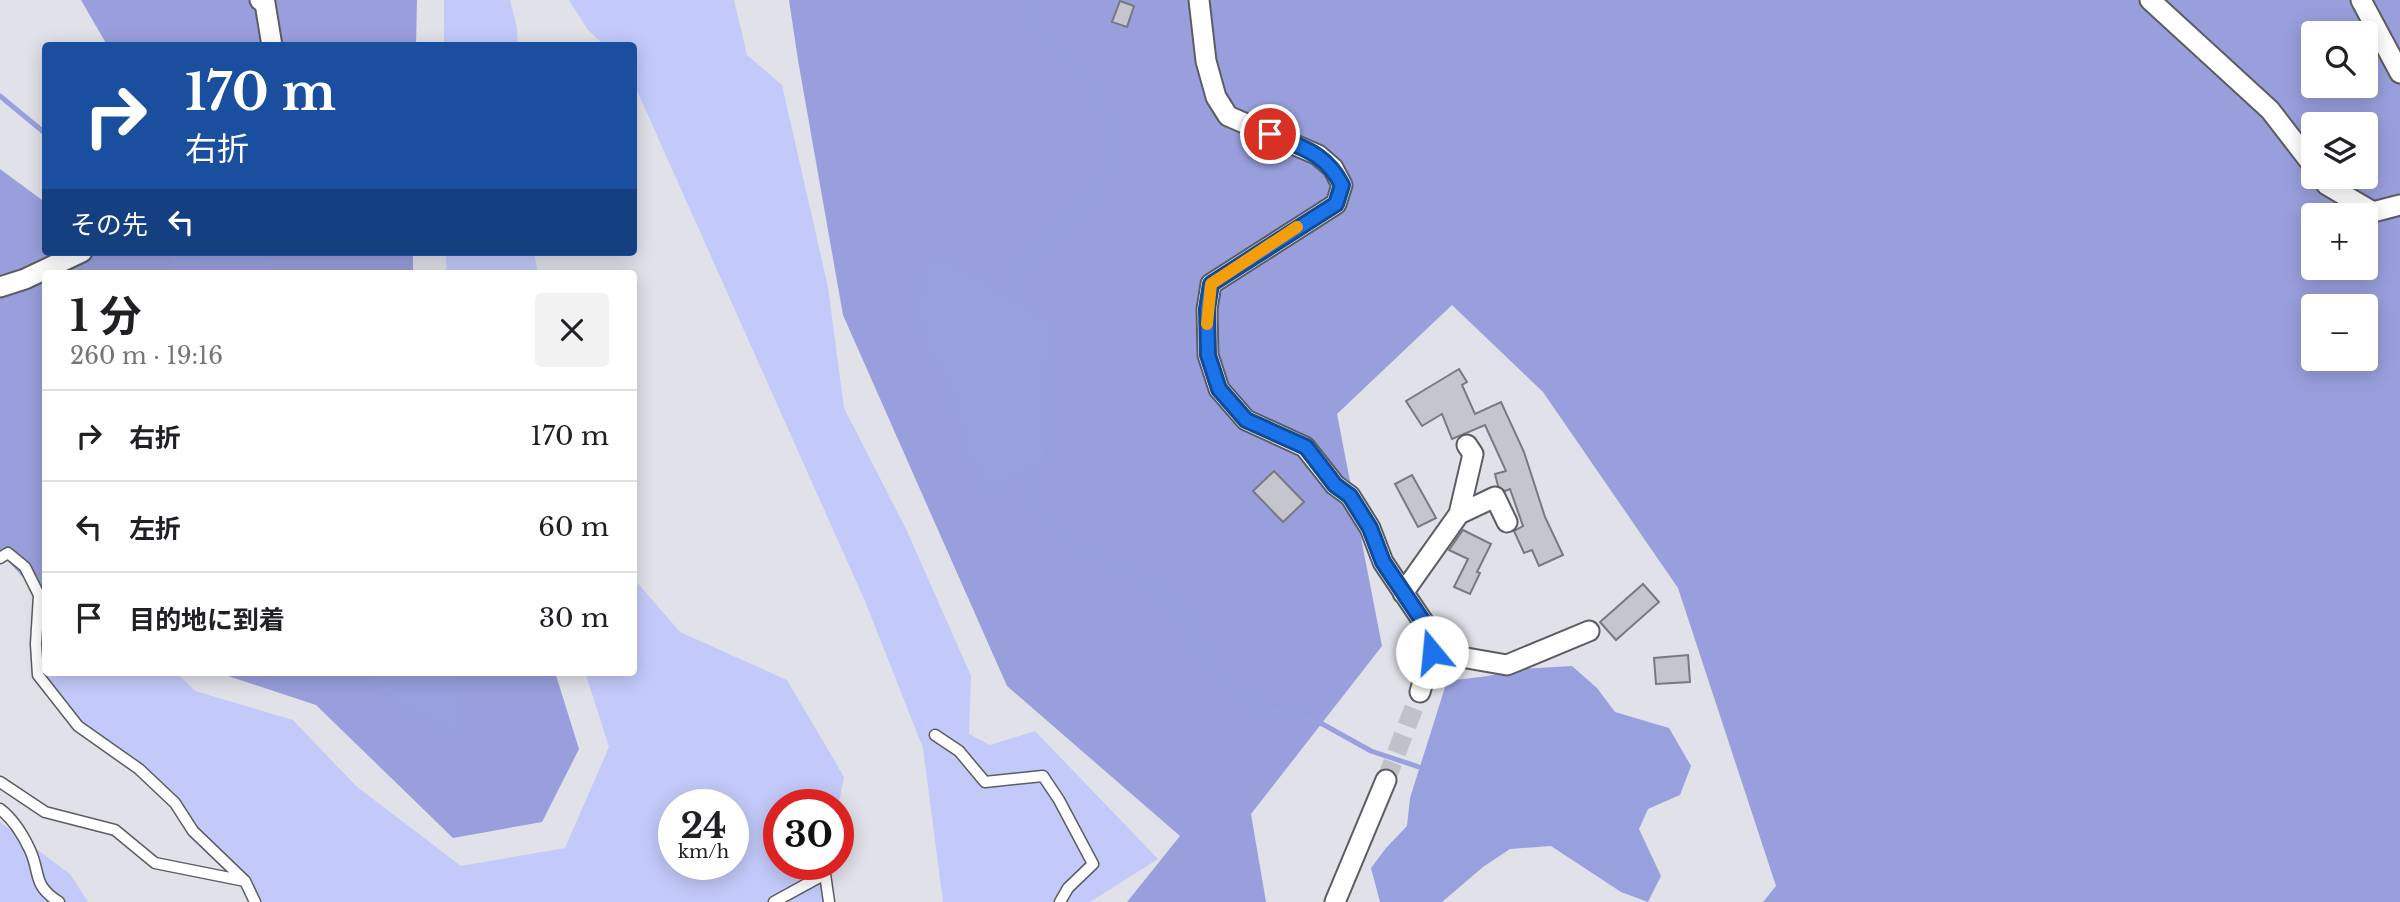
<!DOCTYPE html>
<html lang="ja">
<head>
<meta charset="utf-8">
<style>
  :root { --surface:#fff; --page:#f2f2f2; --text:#202124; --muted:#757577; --line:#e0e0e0 }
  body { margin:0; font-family:"Libre Baskerville","Noto Sans JP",serif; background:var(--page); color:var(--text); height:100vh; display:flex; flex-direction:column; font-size:26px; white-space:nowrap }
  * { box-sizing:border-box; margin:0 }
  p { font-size:23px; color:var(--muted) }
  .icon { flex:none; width:38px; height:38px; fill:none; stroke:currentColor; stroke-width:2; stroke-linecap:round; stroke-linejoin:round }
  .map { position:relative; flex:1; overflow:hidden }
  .sheet { position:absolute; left:42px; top:270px; width:595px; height:406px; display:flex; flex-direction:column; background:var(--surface); border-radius:7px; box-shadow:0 4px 18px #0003 }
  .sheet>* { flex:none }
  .top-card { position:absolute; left:42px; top:42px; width:595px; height:214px; border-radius:7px; box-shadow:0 4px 18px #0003; background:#1a4fa0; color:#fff; overflow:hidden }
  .buttons { position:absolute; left:2301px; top:21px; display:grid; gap:14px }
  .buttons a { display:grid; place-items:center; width:77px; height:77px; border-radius:7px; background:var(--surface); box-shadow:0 4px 18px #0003; font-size:35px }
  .speed { position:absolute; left:658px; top:789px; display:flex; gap:14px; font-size:35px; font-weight:700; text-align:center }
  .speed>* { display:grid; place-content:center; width:91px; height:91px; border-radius:50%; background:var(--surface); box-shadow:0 4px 18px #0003; line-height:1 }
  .speed small { font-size:18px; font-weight:400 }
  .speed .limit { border:10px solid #d22; background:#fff; color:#111 }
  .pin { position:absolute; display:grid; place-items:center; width:60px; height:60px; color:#fff; margin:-30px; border:4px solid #fff; border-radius:50%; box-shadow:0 2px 7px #0007 }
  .me { position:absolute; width:77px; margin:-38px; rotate:343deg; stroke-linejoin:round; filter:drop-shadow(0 0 5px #0008) }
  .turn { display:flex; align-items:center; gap:24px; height:147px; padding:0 28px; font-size:32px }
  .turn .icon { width:91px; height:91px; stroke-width:2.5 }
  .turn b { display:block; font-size:49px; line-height:60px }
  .then { display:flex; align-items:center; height:66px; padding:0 28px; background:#0003; gap:14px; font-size:26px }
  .round { display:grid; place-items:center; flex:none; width:74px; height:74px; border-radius:7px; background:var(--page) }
  .overview { display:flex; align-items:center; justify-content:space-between; height:119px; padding:0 28px }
  h1 { font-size:42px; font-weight:700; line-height:52px }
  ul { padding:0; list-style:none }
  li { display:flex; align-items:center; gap:21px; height:91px; padding:0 28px; border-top:2px solid var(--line) }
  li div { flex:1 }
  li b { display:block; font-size:26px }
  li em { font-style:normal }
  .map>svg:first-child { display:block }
  .green { fill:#c3caf9; fill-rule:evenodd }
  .forest { fill:#989fdc; fill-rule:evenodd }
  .water { fill:#99a0de }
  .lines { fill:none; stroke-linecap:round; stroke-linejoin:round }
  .stream { stroke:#99a0de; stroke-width:5 }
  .building { fill:#c5c6cd; stroke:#787980; stroke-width:2 }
  .street-tunnel { stroke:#c1c2c9; stroke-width:19; stroke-dasharray:19 10; stroke-linecap:butt }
  .lane-casing { stroke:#5c5d63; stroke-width:13 }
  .street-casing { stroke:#5c5d63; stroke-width:23 }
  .lane { stroke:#fff; stroke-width:10 }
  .street { stroke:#fff; stroke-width:19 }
  .route-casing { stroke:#114b97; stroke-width:18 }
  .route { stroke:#1a73e8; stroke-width:12 }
  .slow { stroke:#f59e0b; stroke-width:12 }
</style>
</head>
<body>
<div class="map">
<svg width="2400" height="902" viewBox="0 0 2400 902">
  <rect width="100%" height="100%" fill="#e0e1e9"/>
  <path class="green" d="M444,0H510L517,28L518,45H444Z
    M569,0H734L747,55L782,85L828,287L844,408L907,531L971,676L969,734L990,745L1035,731L1158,859L1090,902H943L923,748L865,601L634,84V46L604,45L588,30Z
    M446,252H534L538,273H446Z
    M634,579L680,632L787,680L844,777L838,807L779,805V864L827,865L825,874L828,902H255L245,881L193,831L175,803L78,726L38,675L39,595H45L46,672H176L195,691L293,720L356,786L461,866L565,848L609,747L585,672H634ZM674,805H733V864H674Z
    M0,822L70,874L88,902H0Z"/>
  <path class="forest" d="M81,0H417L416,45H107Z
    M789,0H2400V902H1763L1776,886L1678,588L1543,392L1452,305L1337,414L1382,646L1251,814L1266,902H1127L1180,836L1007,686L843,315L798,60ZM2314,33H2366V86H2314ZM2314,124H2366V177H2314ZM2314,215H2366V268H2314ZM2314,306H2366V359H2314Z
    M0,169L42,200L45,199L46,252H413V273H46L45,595H39L0,552Z
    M216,672H555L579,749L542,822L453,838L316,705Z"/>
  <path class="water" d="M210,252H265L268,273H169Z
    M933,253L1048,321L1044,462L991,489L965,448L951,381L930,352L918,312L923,284Z
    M1572,666L1597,688L1615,712L1669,728L1691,766L1680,795L1648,809L1639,829L1661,876L1648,902L1621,892L1551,846L1510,849L1483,867L1442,902H1380L1371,868L1386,848L1407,826L1410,798L1447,681L1488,676L1519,669Z
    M362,672H454L464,735L396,702Z"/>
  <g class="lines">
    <path class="stream" d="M0,96L46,134
      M173,252L179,273
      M1010,304C1016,286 1021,266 1033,250C1041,241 1054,236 1063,227C1083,209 1113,168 1111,140C1111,128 1103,110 1098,99C1082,60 1035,42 1028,0
      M1020,466L1032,503L1041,514L1066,539L1161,591L1178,608L1202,653L1217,674L1232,689L1262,707L1317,721L1371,751L1425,769"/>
  </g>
  <path class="building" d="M1120,1L1134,6L1127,27L1112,22Z
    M1459,369L1467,382L1462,385L1475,414L1501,402L1524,452L1545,517L1563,555L1539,566L1532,550L1524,553L1514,531L1523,526L1510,489L1505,491L1498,486L1495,474L1506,471L1485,425L1452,439L1442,414L1422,426L1406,401Z
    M1274,471L1304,502L1283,522L1253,491Z
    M1412,475L1436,518L1418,527L1395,484Z
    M1463,530L1491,544L1477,572L1480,573L1470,594L1454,587L1468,559L1449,550Z
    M1643,584L1659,602L1616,640L1600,622Z
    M1688,655L1690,682L1656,684L1654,658Z"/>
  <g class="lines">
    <path class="street-tunnel" d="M1386,780L1420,692"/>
    <g class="lane-casing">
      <path id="lane" d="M0,558L8,553L25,567L39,595L36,644L38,675L78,726L139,769L175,803L193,831L245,881
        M935,735L959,751L985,782L1043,776L1059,800L1093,864L1068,888L1060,902
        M0,782L45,812L115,830L155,863L245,881L255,902
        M0,809C13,819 23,835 30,850C41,874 32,885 59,902
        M774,902L825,874L829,902"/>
    </g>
    <g class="street-casing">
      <path id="street" d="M260,0L265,3L272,46
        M1199,0L1206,61L1216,97L1228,116L1318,155L1333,168L1342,185L1336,204L1211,284L1207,309L1208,355L1219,389L1246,420L1305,447L1335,485L1350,496L1370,528L1383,562L1428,629C1436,651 1426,670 1420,692
        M2150,0L2270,110L2314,167
        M2361,0L2400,73
        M2321,177L2327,185L2373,212L2400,205
        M0,287L25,279L82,252
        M1459,514L1495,497L1507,522
        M1403,593L1459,514L1473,454L1467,445
        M1432,652L1507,665L1589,631
        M1335,902L1386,780"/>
    </g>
    <use href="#lane" class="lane"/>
    <use href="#street" class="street"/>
  </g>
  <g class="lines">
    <g class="route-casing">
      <path id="route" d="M1270,134C1302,148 1325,152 1342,185L1336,204L1211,284L1207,309L1208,355L1219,389L1246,420L1306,447L1335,485L1350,496L1370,528L1383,562L1428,629L1432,641V652"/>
    </g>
    <use href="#route" class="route"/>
    <path class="slow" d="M1207,324L1211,284L1297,227"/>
  </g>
</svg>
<div class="buttons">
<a><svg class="icon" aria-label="search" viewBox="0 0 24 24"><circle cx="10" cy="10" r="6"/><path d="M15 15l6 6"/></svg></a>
<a><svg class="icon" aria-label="layers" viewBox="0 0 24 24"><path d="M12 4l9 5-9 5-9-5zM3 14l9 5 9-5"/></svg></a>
<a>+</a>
<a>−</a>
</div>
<div class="speed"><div>24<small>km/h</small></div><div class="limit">30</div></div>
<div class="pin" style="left:1270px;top:134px;background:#d93025"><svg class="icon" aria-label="arrive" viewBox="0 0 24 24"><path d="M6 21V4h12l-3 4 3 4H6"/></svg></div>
<svg class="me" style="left:1432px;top:652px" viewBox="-20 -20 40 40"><circle r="19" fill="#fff"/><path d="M0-13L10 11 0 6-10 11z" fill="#1a73e8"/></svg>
<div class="top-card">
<div class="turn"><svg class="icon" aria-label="right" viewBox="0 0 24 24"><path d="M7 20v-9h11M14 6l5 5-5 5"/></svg><div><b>170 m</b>右折</div></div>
<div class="then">その先<svg class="icon" aria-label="left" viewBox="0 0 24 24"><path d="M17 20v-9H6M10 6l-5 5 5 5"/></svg></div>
</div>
<section class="sheet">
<div class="overview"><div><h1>1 分</h1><p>260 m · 19:16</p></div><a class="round"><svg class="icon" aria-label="close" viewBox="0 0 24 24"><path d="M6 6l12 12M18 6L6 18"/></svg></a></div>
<ul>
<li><svg class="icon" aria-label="right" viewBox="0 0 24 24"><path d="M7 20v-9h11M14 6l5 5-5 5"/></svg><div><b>右折</b></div><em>170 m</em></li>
<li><svg class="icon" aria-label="left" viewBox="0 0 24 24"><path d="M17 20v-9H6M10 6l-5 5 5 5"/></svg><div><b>左折</b></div><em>60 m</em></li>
<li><svg class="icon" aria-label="arrive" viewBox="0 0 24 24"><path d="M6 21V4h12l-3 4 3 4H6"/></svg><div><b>目的地に到着</b></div><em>30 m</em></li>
</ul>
</section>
</div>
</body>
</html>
